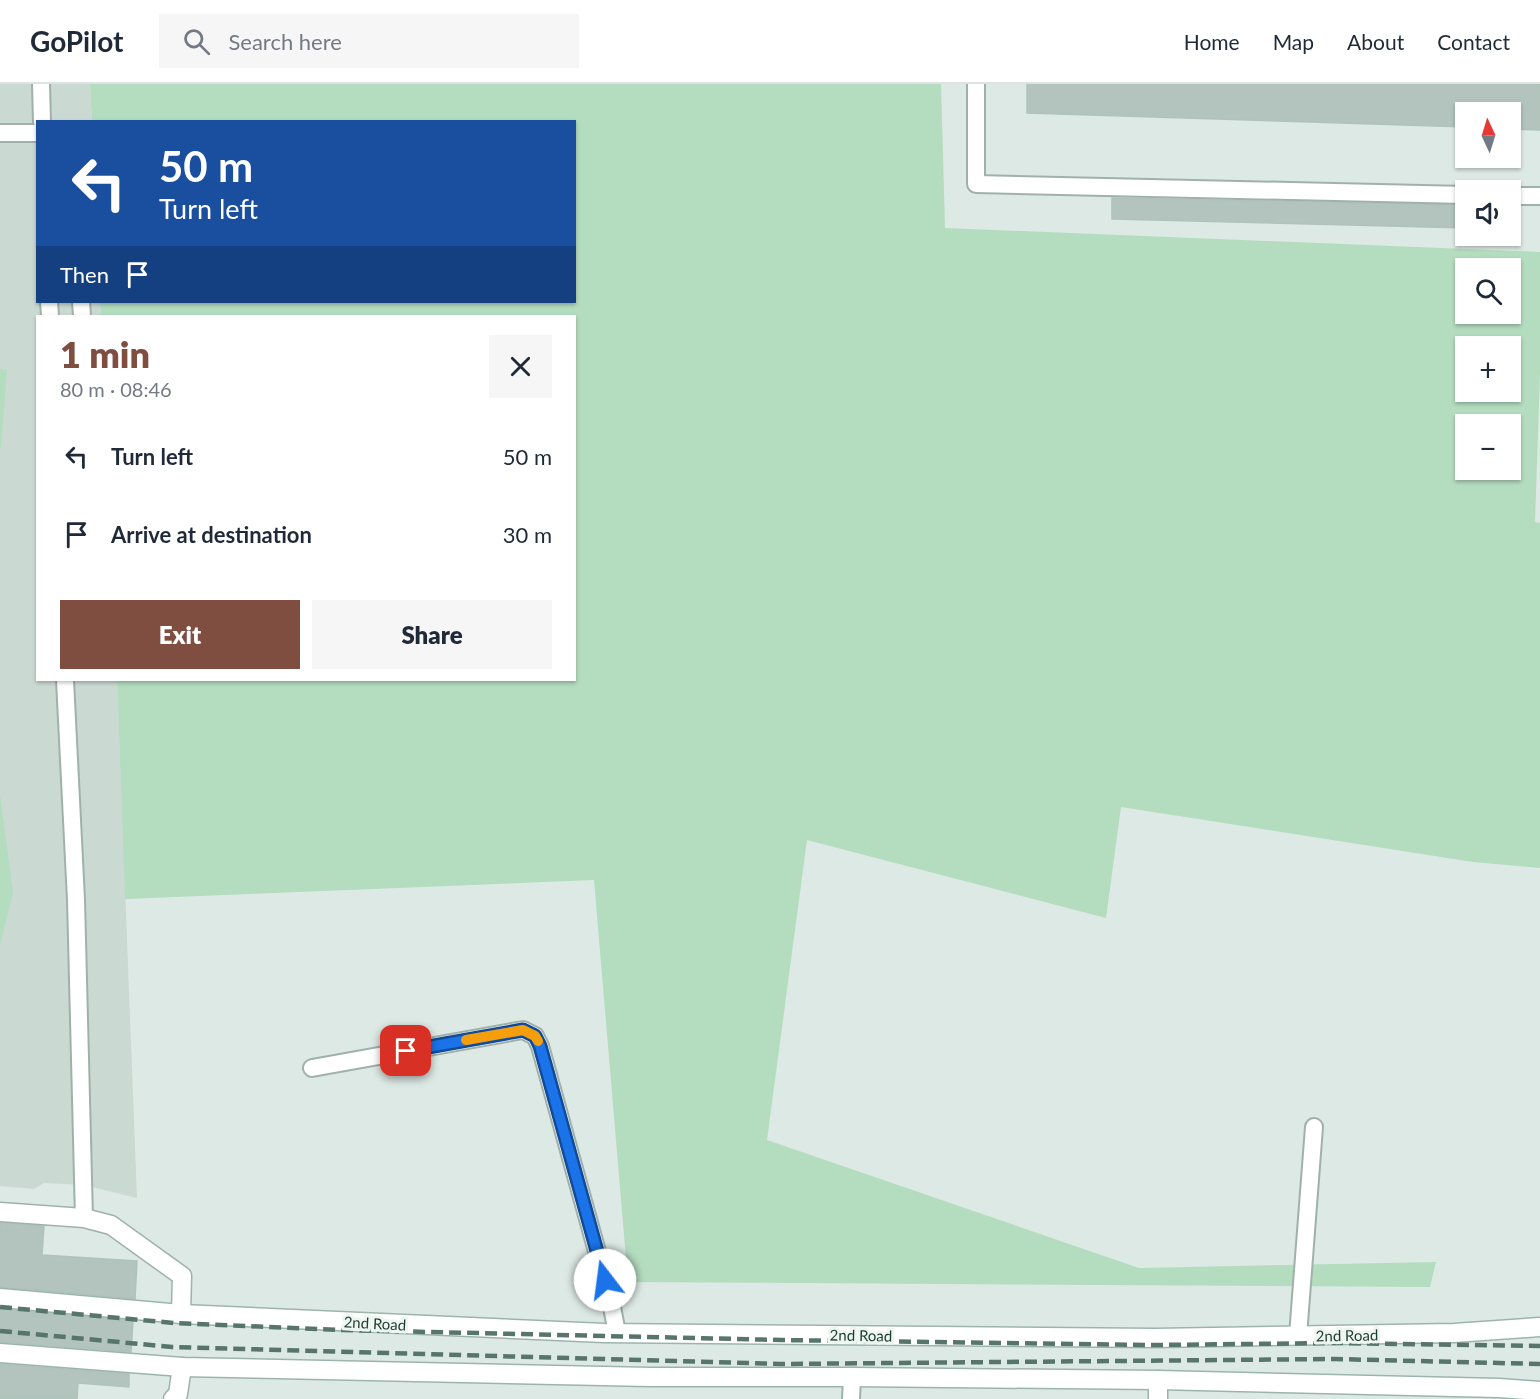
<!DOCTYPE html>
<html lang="en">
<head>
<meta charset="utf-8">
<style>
  :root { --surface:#fff; --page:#f6f6f7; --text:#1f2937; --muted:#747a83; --line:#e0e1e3; --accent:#804d41 }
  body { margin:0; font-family:Lato,sans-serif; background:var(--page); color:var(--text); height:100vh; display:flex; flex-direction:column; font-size:22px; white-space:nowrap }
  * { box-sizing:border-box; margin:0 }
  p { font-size:20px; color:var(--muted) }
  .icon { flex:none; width:33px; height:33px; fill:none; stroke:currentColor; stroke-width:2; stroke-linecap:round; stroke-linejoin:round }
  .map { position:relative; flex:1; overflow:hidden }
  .details { position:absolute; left:36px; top:231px; width:540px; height:366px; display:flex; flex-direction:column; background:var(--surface); border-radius:0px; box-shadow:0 2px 4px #0004 }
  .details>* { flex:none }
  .banner { position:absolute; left:36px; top:36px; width:540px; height:183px; border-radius:0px; box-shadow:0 2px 4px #0004; background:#1a4fa0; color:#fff; overflow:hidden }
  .needle { width:39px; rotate:356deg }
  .fabs { position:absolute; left:1455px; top:18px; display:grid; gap:12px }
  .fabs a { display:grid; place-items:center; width:66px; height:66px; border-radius:0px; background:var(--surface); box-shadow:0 2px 4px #0004; font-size:30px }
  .pin { position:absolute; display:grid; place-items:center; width:51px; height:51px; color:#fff; margin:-26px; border-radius:12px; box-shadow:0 3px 9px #0006 }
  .me { position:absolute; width:66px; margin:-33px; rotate:345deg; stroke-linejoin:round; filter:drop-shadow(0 0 4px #0008) }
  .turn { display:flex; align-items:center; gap:21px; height:126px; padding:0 24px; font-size:27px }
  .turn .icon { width:78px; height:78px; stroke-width:2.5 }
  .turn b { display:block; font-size:42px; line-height:51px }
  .then { display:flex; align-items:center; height:57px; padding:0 24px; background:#0003; gap:12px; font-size:22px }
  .round { display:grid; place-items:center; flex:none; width:63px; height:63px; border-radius:0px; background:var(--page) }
  .summary { display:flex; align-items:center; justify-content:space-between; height:102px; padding:0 24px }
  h1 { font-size:36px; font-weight:800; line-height:45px; color:var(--accent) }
  .primary-button { display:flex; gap:12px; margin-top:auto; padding:12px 24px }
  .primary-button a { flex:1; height:69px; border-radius:0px; background:var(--accent); color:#fff; font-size:24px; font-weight:800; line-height:69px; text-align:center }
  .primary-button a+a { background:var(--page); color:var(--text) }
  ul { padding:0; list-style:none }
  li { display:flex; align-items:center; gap:18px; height:78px; padding:0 24px }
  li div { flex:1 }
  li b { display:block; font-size:22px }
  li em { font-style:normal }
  header { display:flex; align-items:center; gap:36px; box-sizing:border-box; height:84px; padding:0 30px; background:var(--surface); border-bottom:2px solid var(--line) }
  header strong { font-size:28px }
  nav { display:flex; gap:33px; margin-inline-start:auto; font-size:21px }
  .search { width:420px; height:54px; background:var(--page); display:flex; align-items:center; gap:15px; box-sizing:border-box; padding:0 21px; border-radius:0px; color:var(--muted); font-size:22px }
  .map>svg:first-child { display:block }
  .built { fill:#cbd9d3 }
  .green { fill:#b4dcbf; fill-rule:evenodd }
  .building { fill:#b2c4bd; stroke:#afc3bb; stroke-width:1.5 }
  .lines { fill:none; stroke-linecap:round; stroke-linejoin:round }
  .service-casing { stroke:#a0b1ab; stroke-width:20 }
  .minor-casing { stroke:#a0b1ab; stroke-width:21 }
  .tertiary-casing { stroke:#a0b1ab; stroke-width:21 }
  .secondary-casing { stroke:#9cb5ac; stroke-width:21 }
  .service { stroke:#fff; stroke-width:16 }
  .minor { stroke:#fff; stroke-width:18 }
  .tertiary { stroke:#fff; stroke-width:18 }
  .secondary { stroke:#fff; stroke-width:18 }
  .rail { stroke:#58756d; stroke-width:4.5; stroke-dasharray:12 6; stroke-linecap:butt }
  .route-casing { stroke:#114b97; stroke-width:15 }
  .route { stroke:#1a73e8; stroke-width:10 }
  .slow { stroke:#f59e0b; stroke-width:10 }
  .labels { text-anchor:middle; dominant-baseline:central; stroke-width:6; stroke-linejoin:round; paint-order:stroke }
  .street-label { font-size:15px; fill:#1e3932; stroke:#edf6f1 }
</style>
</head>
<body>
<header>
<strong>GoPilot</strong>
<div class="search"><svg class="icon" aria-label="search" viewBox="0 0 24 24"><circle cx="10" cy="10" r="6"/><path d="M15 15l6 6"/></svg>Search here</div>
<nav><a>Home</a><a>Map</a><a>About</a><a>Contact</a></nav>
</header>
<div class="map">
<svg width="1540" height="1315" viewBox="0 0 1540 1315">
  <rect width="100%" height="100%" fill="#dde9e4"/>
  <path class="built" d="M0,0H90L92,37L38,38V218H100L101,232H38V596H117L137,1114L84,1101L44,1099L34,1105L0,1102Z"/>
  <path class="green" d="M90,0H941L945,144L1540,168V288L1535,438L1540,439V784L1473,778L1121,723L1106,834L807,756L767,1056L1139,1184L1436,1178L1430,1203L628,1198L594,796L125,815L117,596H574V232H101L100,218H574V38L92,37ZM1466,184H1510V230H1466ZM1466,262H1510V308H1466ZM1466,340H1510V386H1466Z
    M0,285L7,286L1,364L0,363Z
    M0,711L13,808L0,861Z"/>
  <path class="building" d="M1027,0H1540V46L1510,45V28H1466V43L1027,29Z
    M1112,114L1466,121V144L1112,135Z
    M0,1139L44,1142L42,1171L137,1177L135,1215L0,1203Z
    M0,1225L133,1237L131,1268L0,1258Z
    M0,1280L129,1290V1303L78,1299L77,1315H0Z"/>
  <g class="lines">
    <g class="service-casing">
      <path id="service" d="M41,0L42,38
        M976,0V100L1466,111
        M0,49H38
        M1510,112H1540
        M49,218L50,232
        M81,218L82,232
        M65,596L76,816L84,1134
        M312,984L523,946L535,952L540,962L611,1218L617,1249
        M1298,1252L1314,1043
        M851,1315L852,1293"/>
    </g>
    <g class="minor-casing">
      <path id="minor" d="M0,1128L84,1134L111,1141L182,1192L181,1230
        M173,1315L178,1310L182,1283"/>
    </g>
    <g class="tertiary-casing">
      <path id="tertiary" d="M1158,1296V1315"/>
    </g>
    <g class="secondary-casing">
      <path id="secondary" d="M0,1214L181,1230L604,1249L1155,1254L1454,1249L1540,1243
        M0,1269L182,1283L650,1293H852L1158,1296L1499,1304L1540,1307"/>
    </g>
    <use href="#service" class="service"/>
    <use href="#minor" class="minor"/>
    <use href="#tertiary" class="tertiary"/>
    <use href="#secondary" class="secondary"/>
    <path class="rail" d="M0,1223L174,1239L342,1246L781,1256L1154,1261L1335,1259L1540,1262
      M0,1247L172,1263L781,1280L1335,1275L1540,1280"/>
  </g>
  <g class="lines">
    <g class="route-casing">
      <path id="route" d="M406,967L523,946L535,952L540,962L605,1196"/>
    </g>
    <use href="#route" class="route"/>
    <path class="slow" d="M466,956L523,946L535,952L538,957"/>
  </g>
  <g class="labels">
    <g class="street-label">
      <text transform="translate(375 1239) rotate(3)">2nd Road</text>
      <text transform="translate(861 1251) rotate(1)">2nd Road</text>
      <text transform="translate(1347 1251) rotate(-1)">2nd Road</text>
    </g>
  </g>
</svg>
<div class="fabs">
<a><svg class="needle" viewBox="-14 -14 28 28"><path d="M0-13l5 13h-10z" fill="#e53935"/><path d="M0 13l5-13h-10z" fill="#747a83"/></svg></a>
<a><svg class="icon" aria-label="sound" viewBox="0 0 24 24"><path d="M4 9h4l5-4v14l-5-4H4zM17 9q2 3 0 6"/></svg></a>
<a><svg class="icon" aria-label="search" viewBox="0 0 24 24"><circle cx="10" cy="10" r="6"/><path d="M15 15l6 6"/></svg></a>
<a>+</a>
<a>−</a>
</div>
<div class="pin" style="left:406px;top:967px;background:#d93025"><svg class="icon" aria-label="arrive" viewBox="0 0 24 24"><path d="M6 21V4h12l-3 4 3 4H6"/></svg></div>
<svg class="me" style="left:605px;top:1196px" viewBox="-20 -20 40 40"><circle r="19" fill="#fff"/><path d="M0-13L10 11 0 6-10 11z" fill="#1a73e8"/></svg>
<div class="banner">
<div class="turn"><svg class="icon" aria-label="left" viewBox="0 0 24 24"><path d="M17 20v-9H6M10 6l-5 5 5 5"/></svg><div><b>50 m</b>Turn left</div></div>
<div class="then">Then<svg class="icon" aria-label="arrive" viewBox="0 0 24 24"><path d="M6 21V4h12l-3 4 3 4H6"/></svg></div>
</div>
<section class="details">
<div class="summary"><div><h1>1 min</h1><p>80 m · 08:46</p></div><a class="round"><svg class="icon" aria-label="close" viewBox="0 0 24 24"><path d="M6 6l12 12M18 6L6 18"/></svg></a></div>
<ul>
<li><svg class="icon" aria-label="left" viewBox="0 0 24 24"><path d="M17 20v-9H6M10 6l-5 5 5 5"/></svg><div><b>Turn left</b></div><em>50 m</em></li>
<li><svg class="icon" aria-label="arrive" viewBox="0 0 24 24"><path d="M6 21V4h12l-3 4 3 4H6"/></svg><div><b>Arrive at destination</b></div><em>30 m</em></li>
</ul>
<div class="primary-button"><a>Exit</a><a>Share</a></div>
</section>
</div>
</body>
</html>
